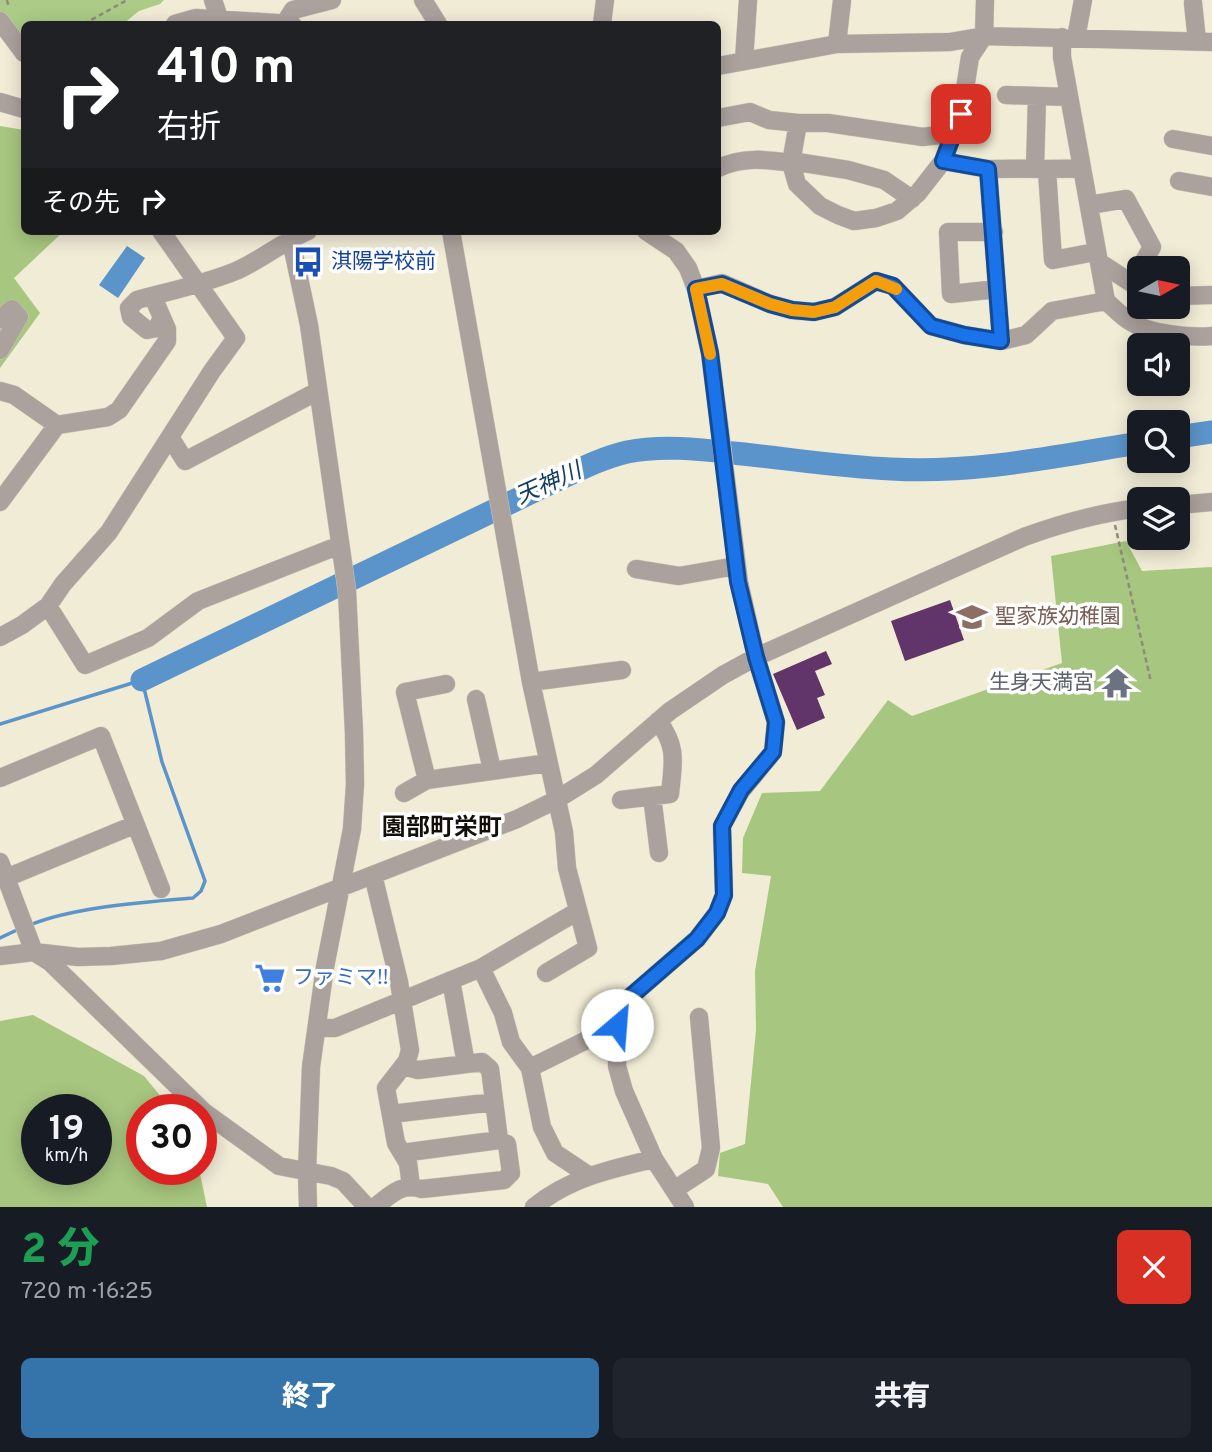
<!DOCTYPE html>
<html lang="ja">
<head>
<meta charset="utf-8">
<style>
  :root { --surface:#171b24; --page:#20242c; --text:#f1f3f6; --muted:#9ea1a6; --accent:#3474ab }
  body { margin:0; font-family:Overpass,"Noto Sans JP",sans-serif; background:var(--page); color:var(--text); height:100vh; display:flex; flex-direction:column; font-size:26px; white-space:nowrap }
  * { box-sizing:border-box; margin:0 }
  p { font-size:23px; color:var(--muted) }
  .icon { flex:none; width:38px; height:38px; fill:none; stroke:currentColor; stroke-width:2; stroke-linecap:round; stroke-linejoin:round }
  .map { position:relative; height:1207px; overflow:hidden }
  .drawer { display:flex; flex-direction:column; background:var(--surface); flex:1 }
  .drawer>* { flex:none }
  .guide { position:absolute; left:21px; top:21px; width:700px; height:214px; border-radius:10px; box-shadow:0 4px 18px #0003; background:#202124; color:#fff; overflow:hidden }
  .needle { width:46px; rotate:81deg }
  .fabs { position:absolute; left:1127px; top:256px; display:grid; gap:14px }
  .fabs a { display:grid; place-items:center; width:63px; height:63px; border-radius:10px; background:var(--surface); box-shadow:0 4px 18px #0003; font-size:35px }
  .speed { position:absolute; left:21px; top:1094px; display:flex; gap:14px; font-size:35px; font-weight:700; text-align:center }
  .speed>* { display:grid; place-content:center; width:91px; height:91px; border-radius:50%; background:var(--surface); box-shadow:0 4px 18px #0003; line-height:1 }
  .speed small { font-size:18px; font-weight:400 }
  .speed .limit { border:10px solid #d22; background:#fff; color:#111 }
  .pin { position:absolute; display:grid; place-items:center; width:60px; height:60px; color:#fff; margin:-30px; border-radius:14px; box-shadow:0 4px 10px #0006 }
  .me { position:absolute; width:77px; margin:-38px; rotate:27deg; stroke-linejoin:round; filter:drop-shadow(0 0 5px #0008) }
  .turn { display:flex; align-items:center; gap:24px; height:147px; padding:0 21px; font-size:32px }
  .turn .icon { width:91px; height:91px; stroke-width:2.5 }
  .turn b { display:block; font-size:49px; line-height:60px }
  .then { display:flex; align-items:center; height:66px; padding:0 21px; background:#0003; gap:14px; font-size:26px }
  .round { display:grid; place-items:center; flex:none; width:74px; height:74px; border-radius:10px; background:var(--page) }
  .overview { display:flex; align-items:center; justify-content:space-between; height:119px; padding:0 21px }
  h1 { font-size:42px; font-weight:800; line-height:52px; color:#1e9e55 }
  .cta { display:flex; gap:14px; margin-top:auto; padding:14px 21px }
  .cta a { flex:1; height:80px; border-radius:10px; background:var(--accent); color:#fff; font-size:28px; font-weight:800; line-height:80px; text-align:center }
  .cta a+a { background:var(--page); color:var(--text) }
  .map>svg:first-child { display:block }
  .green { fill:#accb86 }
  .forest { fill:#a7c67f; fill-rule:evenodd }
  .water { fill:#5b94ca }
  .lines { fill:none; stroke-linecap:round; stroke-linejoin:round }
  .stream { stroke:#5b94ca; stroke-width:3.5 }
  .river { stroke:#5b94ca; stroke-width:23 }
  .building { fill:#62356a }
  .minor-casing { stroke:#cdc9b5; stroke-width:19 }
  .path { stroke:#8f8b7c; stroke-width:2.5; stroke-dasharray:5 3.5; stroke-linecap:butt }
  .minor { stroke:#aba19d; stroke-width:18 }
  .route-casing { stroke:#114b97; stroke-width:18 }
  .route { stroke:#1a73e8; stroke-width:12 }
  .slow { stroke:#f59e0b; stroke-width:12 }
  .labels { text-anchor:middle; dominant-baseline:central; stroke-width:7; stroke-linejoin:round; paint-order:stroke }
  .transit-label { font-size:21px; fill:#164399; stroke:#fff; text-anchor:start }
  .education-label { font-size:21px; fill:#785e54; stroke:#fff; text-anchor:start }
  .worship-label { font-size:21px; fill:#5b616d; stroke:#fff; text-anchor:end }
  .shop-label { font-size:21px; fill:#366cbe; stroke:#fff; text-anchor:start }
  .water-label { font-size:23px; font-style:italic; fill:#143d62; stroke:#fff }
  .quarter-label { font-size:24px; font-weight:bold; fill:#121009; stroke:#fff }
</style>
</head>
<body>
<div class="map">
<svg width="1212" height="1207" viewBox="0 0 1212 1207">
  <rect width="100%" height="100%" fill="#f1ecd6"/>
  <path class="green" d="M0,0H164L160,4L139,11L123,24H24V45L0,12Z"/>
  <path class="forest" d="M0,126L24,130V231H64L14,278L40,313L0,368Z
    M1126,541L1142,571L1212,567V1207H783L768,1184L718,1176L720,1153L745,1144L756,1030L755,971L771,876L742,873L743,838L762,793L820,791L888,700L912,716L1062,663L1051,556Z
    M33,1015L144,1076L171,1109L142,1110V1169H199L207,1207H0V1021ZM37,1110H96V1169H37Z"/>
  <path class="water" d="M127,246L145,258L118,298L99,285Z"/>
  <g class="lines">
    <path class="stream" d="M0,724L142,680L162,762L205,881L201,891L193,898C145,902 73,907 30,925
      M0,938L19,929"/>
    <path class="river" d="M1178,437L1212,432
      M142,680L553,482C577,471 601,458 627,452C661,445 698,449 733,453C785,458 839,467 891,469C974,474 1058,456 1139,443"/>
  </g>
  <path class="building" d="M950,600L964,640L905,661L891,621Z
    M826,651L832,664L815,671L825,695L817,698L825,718L797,730L773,674Z"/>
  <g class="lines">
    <g class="minor-casing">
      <path id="minor" d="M213,0L221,24
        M423,0L438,24
        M1193,3L1197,41
        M0,21L24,53
        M285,23L293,10L332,0
        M175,24L196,18L292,24
        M602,24L605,0
        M984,36L985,0
        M1062,37V57L1106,301C1114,308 1122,317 1131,322C1150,334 1190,338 1212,336
        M1076,38L1083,0
        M837,44L842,0
        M744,61L748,0
        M718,66L837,44L950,42L984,36L1212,42
        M1006,95L1069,97
        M0,102L24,109
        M718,118L750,112L769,120L798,123
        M1173,139L1212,146
        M791,161L848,170L884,180L912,199
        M943,161L988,169
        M791,163L798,123H828L923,137L954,133
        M718,168C743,157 764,159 791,163L797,184L820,206L838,215L854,221L876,218L897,211L918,193L943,161L961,114L970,57L984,36
        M1035,168L1037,97
        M1047,170L1053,260L1095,252
        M1179,181L1212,187
        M1089,205L1126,199L1152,247L1140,268
        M289,231L309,325L347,591L354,733L355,784L352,829L325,967L311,1067L307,1172L308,1207
        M451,231L531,682L564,832L567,868L588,948L546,973
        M646,231L676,251L688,268L696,289L710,353L739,582L756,657L776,722L773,752L741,791L722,826L724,895L717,913L697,939L630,997L617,1025V1066L624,1091L654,1159L685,1207
        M994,232H948L951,294L997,289
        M1099,262L1139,288
        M696,289L722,283L770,304L792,310L814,312L835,307L876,281L893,286L931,326L964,335L1001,341L1026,335L1052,311L1106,301
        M1178,296L1212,295
        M162,318L157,328L147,330L131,317L129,308L137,300C170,291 204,284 236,271C261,260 282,242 308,231
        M0,319L12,309L19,317L0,350
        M1001,341L988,169C1020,168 1051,170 1082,168
        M0,391L14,395L57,425L108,417L119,410L167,341V329L153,297
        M170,437L185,461L318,391
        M0,502L57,425
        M1178,505L1212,502
        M636,569L679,576L736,566
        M48,606L85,665L148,638L198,601L340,545
        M0,637L22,625L48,606L63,584L109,532L212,371L236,338L161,231
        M531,682L622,670
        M476,699L492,770
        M0,778L101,736L161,889
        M427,780L405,692L446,684
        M404,793L427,780L548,763
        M652,796L659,853
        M621,800L670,794C673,763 678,747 658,721
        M0,862L34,952L50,962L204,1112L279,1166L331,1176L343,1181L367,1207
        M373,875L399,982L410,1050L407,1061L386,1088L396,1143L408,1163L411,1186
        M6,878L134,825
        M0,956L34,952L78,957L111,956L161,951L221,934L517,819L556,800L596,775L670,711L723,675L756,657L1024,537C1062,523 1100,513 1139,508
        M481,968L503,1013L511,1042L530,1068L542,1127L555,1153L588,1175
        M451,980L466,1064
        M317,1028H335L481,968L578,911
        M403,1066L418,1070L482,1062L490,1069L499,1140
        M530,1068L617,1025
        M391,1114L494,1102
        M674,1190L706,1169L711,1148L699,1017
        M375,1207C392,1194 400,1183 422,1189L504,1180L511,1173L507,1144L499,1140L402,1153
        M534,1207C569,1178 611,1169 654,1159"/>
    </g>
    <path class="path" d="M7,0L9,8
      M84,24L127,0
      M1115,525L1151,682"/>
    <use href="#minor" class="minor"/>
  </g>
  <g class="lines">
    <g class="route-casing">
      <path id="route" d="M617,1025L630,997L697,939L717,913L724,895L722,826L741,790L773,752L776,722L756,657L738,582L710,353L696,289L722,284L770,304L792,310L814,312L835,307L876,281L893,286L931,326L964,335L1001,341L988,169L943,161L961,114"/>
    </g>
    <use href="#route" class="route"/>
    <path class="slow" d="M710,354L696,289L722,284L770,304L792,310L814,312L835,307L876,281L896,289"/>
  </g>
  <defs>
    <g id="bus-bare" transform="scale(2.415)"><path d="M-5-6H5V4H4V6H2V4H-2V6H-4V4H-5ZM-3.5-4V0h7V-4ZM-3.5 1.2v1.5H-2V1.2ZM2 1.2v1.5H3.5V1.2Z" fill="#1a4fb4" stroke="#fff" stroke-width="2.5" paint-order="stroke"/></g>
    <g id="school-bare" transform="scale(2.415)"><path d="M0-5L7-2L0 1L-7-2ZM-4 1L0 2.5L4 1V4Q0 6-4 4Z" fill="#8d6e63" stroke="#fff" stroke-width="2.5" paint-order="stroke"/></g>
    <g id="temple-bare" transform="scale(2.415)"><path d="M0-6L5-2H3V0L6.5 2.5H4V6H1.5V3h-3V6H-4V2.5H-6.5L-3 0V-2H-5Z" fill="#6b7280" stroke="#fff" stroke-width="2.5" paint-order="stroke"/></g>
    <g id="supermarket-bare" transform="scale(2.415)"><path d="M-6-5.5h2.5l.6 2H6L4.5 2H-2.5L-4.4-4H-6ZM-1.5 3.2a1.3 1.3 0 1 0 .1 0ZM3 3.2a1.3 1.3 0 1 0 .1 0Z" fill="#3f7fe0" stroke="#fff" stroke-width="2.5" paint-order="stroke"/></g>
  </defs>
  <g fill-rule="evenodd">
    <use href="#bus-bare" x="308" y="262"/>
    <use href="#school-bare" x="972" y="617"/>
    <use href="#temple-bare" x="1117" y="683"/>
    <use href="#supermarket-bare" x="270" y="978"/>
  </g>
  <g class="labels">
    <g class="transit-label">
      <text x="331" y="262">淇陽学校前</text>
    </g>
    <g class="education-label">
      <text x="995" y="617">聖家族幼稚園</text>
    </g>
    <g class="worship-label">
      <text x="1094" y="683">生身天満宮</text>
    </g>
    <g class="shop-label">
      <text x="293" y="978">ファミマ!!</text>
    </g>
    <g class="water-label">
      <text transform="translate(549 485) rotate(-24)">天神川</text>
    </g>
    <g class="quarter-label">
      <text x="442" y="829">園部町栄町</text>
    </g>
  </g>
</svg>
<div class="fabs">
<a><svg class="needle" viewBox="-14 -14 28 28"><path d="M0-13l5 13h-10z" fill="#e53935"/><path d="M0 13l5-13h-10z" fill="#9ea1a6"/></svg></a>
<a><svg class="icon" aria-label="sound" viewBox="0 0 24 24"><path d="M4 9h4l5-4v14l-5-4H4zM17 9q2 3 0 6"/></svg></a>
<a><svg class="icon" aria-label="search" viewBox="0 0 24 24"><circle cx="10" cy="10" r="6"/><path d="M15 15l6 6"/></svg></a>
<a><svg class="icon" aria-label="layers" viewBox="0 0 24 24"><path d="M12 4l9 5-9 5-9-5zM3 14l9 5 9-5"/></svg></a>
</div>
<div class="speed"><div>19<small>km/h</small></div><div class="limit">30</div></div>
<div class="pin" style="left:961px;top:114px;background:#d93025"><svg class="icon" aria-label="arrive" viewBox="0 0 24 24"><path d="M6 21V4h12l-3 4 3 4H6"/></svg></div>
<svg class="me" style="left:617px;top:1025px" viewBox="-20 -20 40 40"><circle r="19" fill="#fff"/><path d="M0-13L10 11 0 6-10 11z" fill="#1a73e8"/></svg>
<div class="guide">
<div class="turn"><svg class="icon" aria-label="right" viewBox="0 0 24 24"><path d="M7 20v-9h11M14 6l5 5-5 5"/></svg><div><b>410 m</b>右折</div></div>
<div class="then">その先<svg class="icon" aria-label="right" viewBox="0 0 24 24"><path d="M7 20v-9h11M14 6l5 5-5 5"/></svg></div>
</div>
</div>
<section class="drawer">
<div class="overview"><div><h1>2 分</h1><p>720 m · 16:25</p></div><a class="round" style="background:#d93025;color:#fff"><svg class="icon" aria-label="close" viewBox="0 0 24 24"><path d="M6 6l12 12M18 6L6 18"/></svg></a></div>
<div class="cta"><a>終了</a><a>共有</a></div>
</section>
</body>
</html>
